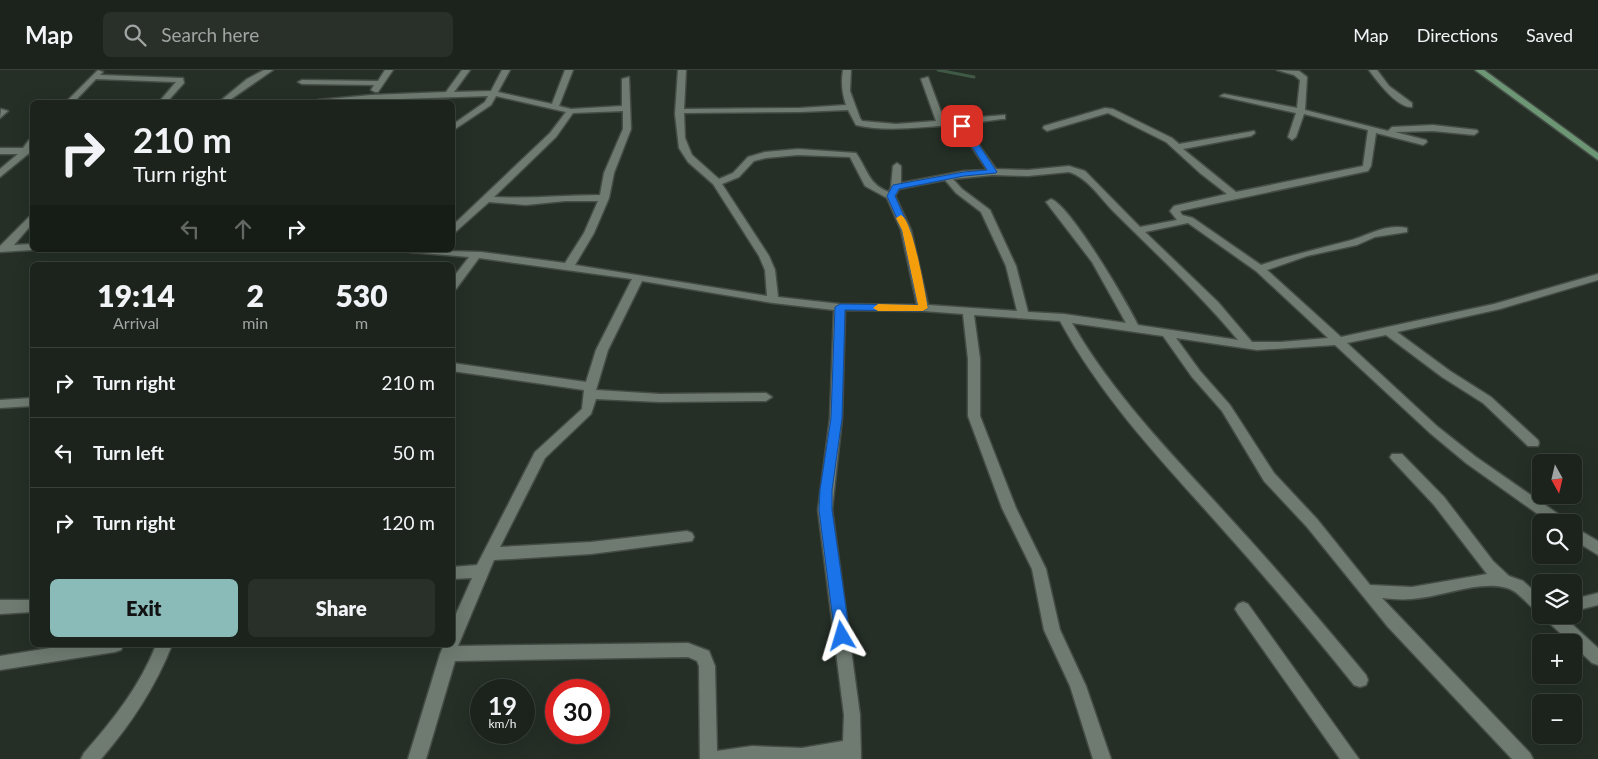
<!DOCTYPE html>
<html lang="en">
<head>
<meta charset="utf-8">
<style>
  :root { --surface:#1c231c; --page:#292f29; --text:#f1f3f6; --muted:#a0a4a3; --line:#3a403b; --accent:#8bbbb9 }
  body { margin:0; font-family:Lato,sans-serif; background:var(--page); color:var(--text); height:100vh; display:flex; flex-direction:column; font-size:19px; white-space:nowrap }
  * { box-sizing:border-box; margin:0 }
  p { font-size:16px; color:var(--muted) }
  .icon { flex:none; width:28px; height:28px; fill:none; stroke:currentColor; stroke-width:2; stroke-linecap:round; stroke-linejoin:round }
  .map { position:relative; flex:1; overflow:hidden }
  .side { position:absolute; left:30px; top:192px; width:425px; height:385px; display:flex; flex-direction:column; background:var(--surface); border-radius:8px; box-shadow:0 5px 20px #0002,0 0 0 1px var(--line) }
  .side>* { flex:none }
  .guide { position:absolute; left:30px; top:30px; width:425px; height:152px; border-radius:8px; box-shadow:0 5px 20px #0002,0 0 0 1px var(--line); background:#1c231c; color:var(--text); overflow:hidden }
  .needle { width:32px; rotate:172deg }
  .tools { position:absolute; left:1532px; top:384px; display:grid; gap:10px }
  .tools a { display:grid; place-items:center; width:50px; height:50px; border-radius:8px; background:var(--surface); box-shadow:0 5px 20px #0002,0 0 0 1px var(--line); font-size:25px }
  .speed { position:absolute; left:470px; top:609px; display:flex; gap:10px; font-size:25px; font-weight:700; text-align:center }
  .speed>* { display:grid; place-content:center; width:65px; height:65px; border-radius:50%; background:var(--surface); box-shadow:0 5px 20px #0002,0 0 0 1px var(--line); line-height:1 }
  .speed small { font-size:12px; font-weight:400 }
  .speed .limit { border:8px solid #d22; background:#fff; color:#111 }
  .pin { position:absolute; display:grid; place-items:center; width:42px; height:42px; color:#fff; margin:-21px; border-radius:10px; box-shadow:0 2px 8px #0006 }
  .me { position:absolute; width:55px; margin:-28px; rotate:353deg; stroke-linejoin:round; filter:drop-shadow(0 0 4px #0008) }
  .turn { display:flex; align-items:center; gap:18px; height:105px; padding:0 20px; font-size:22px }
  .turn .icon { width:65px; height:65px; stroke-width:2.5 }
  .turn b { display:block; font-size:35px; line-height:42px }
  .lanes { display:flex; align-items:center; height:48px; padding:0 20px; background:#0003; justify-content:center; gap:25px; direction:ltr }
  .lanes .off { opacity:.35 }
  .eta { display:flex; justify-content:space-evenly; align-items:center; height:85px; text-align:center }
  .eta b { font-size:30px; font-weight:800; line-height:35px }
  .action { display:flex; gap:10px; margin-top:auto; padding:10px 20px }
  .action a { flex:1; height:58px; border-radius:8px; background:var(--accent); color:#111; font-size:20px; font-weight:800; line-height:58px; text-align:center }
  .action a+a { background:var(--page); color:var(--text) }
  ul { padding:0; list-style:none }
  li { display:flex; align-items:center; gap:15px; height:70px; padding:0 20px; border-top:1px solid var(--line) }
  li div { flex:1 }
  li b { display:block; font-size:19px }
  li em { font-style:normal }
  header { display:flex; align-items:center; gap:30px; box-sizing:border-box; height:70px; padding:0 25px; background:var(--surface); border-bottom:1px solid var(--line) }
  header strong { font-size:24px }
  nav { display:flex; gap:28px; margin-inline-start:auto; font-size:18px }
  .search { width:350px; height:45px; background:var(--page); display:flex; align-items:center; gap:12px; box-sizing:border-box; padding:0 18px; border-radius:8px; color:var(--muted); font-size:19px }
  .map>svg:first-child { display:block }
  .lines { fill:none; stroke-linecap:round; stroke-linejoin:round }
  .stream { stroke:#3f5945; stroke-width:3 }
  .minor-casing { stroke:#444c45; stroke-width:3 }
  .major-casing { stroke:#444c45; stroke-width:3 }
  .minor { fill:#6f7b71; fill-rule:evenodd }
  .major { fill:#6d9674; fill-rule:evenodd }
  .route { fill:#1a73e8; stroke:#114b97 }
  .slow { fill:#f59e0b }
</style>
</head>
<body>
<header>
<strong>Map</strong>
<div class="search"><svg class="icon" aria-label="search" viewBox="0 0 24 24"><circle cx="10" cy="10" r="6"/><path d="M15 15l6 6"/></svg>Search here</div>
<nav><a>Map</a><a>Directions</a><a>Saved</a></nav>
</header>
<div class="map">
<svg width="1598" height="689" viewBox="0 0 1598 689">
  <rect width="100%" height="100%" fill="#252f26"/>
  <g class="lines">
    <path class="stream" d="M938,0L974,7"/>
    <g class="minor-casing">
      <path id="minor" d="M98,0L103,2L100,5L180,8H183L184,13L167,32H159L176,12L96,9L74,32H66Z
        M264,0H273L227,32H219L247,9Z
        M385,0H393L378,22H375L371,20L374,15L302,14L298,12L302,10L378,11Z
        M462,0H470L454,22L491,21L502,0H510L498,22L552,34L565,0H573L559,36L571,39L622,36V9L629,7L631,59L614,103L609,128L594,163L575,195L767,226L765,200L759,186L713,114L688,92L679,78L675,44L678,0H686L684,39L800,38L846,35C842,23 841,12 843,0H851L850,21L860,48L862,51L896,54L936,51L921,9L928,7L944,50L1005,45V49H1002L964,54L996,99L1028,100L1069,96L1085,101L1140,157L1177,150L1170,141L1174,136L1227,124L1200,103L1166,72L1108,43L1047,61L1043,58L1044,56L1105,38L1113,39L1172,68L1179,74L1254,61L1255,63L1251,66L1183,79L1236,122L1363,96L1368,60L1304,44L1296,67L1292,70L1288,67L1296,43L1220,26L1224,24L1297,38L1300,10L1294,5L1277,0L1299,1L1307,7L1305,40L1388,61L1392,57L1433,55L1477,60L1478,62L1474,65L1433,61L1395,62L1426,70L1427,72L1423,75L1376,63L1371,96L1368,101L1180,141L1182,145L1193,148L1261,195C1291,185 1318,179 1348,171C1367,166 1386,153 1407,158V162L1375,167L1357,175L1307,186L1267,200L1341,267L1494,234L1598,204V210L1500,239L1397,262L1450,301L1491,327L1538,370L1539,373L1538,376H1528L1483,333L1442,307L1386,265L1347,273L1438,357L1476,387L1564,448L1566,452H1549L1466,393L1430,363L1335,275L1257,280L1176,268L1200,301L1230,335L1274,403L1317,449L1370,515L1412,517L1487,504L1434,435L1392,390L1390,387L1392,384H1402L1444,427L1493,491L1509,506L1523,511L1541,527V543C1528,538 1521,522 1507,518C1479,510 1442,527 1412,529C1402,530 1392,529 1382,528L1530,683L1533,689H1512L1388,557L1307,457L1264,411L1222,341L1192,307L1163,266L1072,253C1114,326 1173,385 1229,447C1276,498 1321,551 1366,605L1368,610L1366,615L1360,617L1354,615C1312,563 1270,512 1225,462C1165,394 1104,332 1060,251L974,245L980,289V346L1016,438L1046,499L1060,560L1086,616L1111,689H1093L1070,616L1044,560L1032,499L1002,438L968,346V289L963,244L923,241L845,240L842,348L832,440L860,645C860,660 861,675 861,689H700L699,596L697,591L688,587L455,591L426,689H408L440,584L444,575H452V553L472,508L452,509V497L477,495L535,382L582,339L584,320L452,301V293L586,312L596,280L632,209L479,188L456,219L452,220V209L469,187L410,182L409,180L481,182L565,193L584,163L598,131H565L526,135L489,132L452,165V156L550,63L566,42L496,26L491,35L452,61V55L485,32L488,26L314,32L318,30L371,25L446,22ZM848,40L856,55C889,63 923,56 957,55L987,100L964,101L901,113V96L897,93L893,96L891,117L889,122C868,114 868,100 856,83L798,79L765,82L748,87L733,103L719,109L692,85L685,68L684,43L800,42ZM623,41V59L604,103L600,125C564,125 530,129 494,127L556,67L573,43ZM798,85L850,87L865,116L887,128L901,160L917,235L840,234L778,227L775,200L769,186L722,114L739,107L754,91L766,88ZM1069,102C1088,108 1100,128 1114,142C1156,184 1200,224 1238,270L1138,255C1127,233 1071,136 1051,129L1046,132L1092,192L1126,253L1064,244L1028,242L1016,196L990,140L962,119L953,109L993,105L1028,106ZM945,110L956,123L981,142L1006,196L1017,241L928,235L911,160L895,126L899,119ZM1188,153L1256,201L1328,268L1281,272H1252L1218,232L1145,162ZM642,211L773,233L834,240L830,348L818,440L844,645L843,671L802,678L752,676L717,681L715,596L709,581L688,573L458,576L494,490L591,484L692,471L694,467L692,463L687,461L591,472L500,477L545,388L591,344L596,329L660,332L766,331L772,327L766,323L660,324L596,320L608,280Z
        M1369,0H1377L1389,16L1412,33V37C1397,38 1377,11 1369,0Z
        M1,39L8,41L0,48Z
        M29,70H32V83L28,84L0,107V99L18,84H0V78H23Z
        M32,146V154L14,175L32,174V180L0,182V176L29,147Z
        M32,328V336L0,338V330Z
        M1574,457L1598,471V485L1574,470Z
        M1598,523V535L1574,541V529Z
        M0,530H32V542L0,544Z
        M1243,532L1248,534L1359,689H1340L1238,544L1235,539L1238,534Z
        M1543,545H1562L1598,578V595L1592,593L1574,576V572H1570L1546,550Z
        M69,575H123L121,580L115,582L0,600V586Z
        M156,575H172C155,618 131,654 101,689H81L84,683C113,650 140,616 156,575Z"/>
    </g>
    <g class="major-casing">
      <path id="major" d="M1475,0H1484L1598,83V90Z"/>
    </g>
    <use href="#minor" class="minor"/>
    <use href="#major" class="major"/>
  </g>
  <path class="route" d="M960,54H965L997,102L996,103L964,106L899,119L895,126L910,160L928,238L923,241L845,240L842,348L832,420V440L850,566L848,570L842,572L837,570L835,566L819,440L820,420L831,348L835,237L840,234L918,235L902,160L887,126L893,115L964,102L987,100L959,56Z"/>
  <path class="slow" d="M901,145C913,150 925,223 928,238L923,241H878L873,238L878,234L918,235L902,160L896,148Z"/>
</svg>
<div class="tools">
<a><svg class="needle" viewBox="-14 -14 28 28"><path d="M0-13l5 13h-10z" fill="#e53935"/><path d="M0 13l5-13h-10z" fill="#a0a4a3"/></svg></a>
<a><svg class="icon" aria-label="search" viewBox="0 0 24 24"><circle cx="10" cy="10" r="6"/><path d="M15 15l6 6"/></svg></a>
<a><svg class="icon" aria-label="layers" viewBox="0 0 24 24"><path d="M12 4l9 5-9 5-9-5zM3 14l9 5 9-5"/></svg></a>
<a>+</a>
<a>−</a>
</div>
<div class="speed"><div>19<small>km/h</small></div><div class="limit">30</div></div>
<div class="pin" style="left:962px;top:56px;background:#d93025"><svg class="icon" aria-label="arrive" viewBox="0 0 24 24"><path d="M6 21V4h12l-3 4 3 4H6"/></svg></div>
<svg class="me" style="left:842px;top:566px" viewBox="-20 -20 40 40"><path d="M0-17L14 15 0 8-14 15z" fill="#1a73e8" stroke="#fff" stroke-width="4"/></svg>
<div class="guide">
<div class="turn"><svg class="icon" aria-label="right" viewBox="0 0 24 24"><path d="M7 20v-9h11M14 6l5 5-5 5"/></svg><div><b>210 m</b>Turn right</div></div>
<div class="lanes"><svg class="icon off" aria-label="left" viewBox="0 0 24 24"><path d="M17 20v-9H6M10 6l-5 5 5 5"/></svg><svg class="icon off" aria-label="ahead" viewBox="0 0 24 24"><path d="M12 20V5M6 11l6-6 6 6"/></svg><svg class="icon" aria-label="right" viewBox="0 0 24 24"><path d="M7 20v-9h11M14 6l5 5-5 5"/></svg></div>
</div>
<section class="side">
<div class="eta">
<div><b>19:14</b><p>Arrival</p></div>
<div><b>2</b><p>min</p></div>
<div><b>530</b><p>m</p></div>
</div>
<ul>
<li><svg class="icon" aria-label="right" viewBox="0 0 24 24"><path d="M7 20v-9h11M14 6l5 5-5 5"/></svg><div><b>Turn right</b></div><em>210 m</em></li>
<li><svg class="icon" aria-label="left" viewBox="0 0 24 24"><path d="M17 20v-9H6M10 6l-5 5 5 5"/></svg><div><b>Turn left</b></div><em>50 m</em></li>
<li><svg class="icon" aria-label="right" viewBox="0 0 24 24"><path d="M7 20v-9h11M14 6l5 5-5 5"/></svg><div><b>Turn right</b></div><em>120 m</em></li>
</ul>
<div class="action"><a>Exit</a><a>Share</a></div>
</section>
</div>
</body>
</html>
